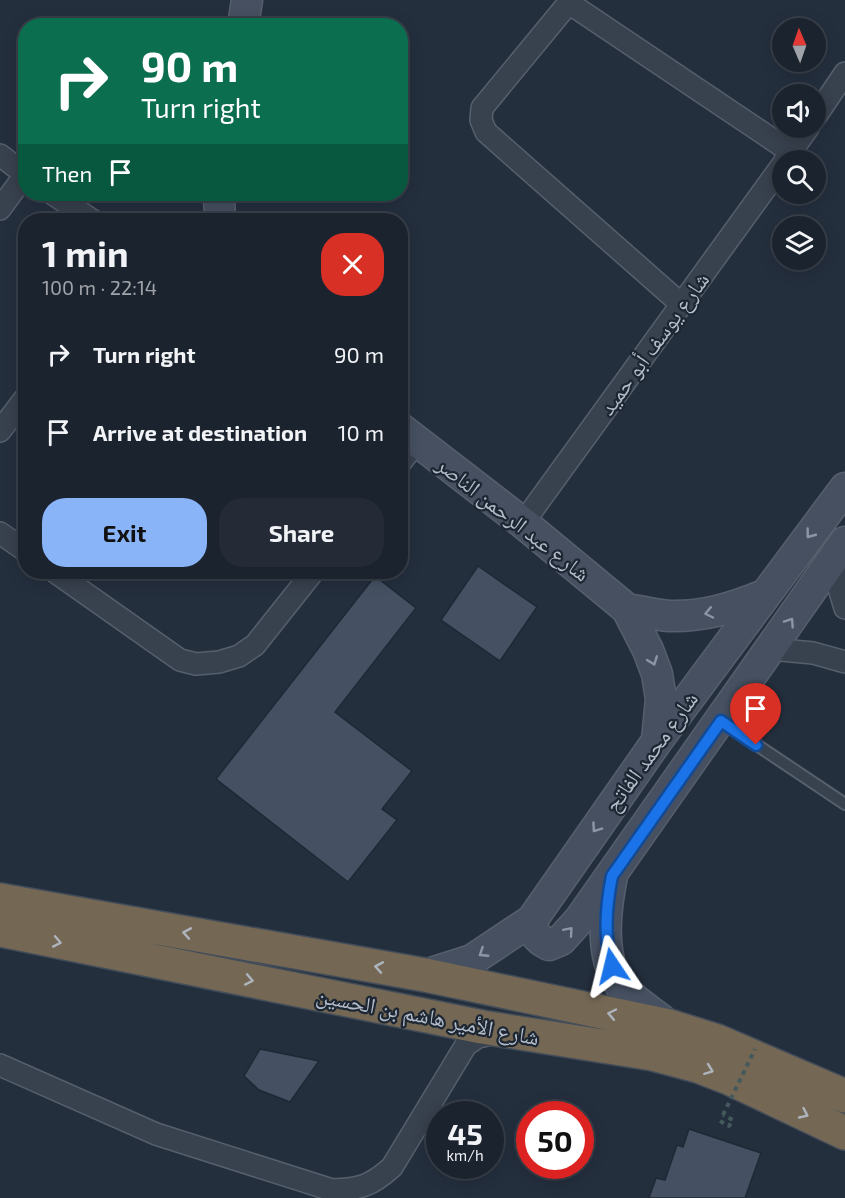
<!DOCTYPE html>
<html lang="en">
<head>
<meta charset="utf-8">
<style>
  :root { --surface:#1b232e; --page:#242b36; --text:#f1f3f6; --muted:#a0a4aa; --line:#39404a; --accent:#8ab4f8 }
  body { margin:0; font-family:"Exo 2","Noto Naskh Arabic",sans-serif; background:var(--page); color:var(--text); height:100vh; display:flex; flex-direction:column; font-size:22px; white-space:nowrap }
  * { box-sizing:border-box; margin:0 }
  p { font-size:20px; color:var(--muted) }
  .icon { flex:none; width:33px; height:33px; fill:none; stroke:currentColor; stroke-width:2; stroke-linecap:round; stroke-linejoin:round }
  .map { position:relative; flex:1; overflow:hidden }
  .details { position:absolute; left:18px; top:213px; width:390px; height:366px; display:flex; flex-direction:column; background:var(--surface); border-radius:24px; box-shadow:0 3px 15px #0003,0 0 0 2px var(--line) }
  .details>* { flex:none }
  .guide { position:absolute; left:18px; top:18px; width:390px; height:183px; border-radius:24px; box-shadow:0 3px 15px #0003,0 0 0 2px var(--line); background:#0b6e4f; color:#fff; overflow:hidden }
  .needle { width:39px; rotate:358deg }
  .fabs { position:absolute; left:772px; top:18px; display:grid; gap:12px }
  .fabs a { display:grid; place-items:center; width:54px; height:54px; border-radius:50%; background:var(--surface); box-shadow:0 3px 15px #0003,0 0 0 2px var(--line); font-size:30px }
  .speed { position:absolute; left:426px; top:1101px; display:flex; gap:12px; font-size:30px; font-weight:700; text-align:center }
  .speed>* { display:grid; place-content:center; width:78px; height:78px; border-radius:50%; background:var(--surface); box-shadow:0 3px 15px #0003,0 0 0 2px var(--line); line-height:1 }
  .speed small { font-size:15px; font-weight:400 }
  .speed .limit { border:9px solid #d22; background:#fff; color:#111 }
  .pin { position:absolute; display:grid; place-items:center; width:51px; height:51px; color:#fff; margin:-62px -26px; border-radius:50% 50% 50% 0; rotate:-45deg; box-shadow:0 0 6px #0007 }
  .pin .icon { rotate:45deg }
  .me { position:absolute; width:66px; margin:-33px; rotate:350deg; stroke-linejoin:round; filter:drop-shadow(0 0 4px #0008) }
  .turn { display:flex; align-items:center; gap:21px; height:126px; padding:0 24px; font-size:27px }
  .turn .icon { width:78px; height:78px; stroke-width:2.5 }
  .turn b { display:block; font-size:42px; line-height:51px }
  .then { display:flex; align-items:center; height:57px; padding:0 24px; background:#0003; gap:12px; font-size:22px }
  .round { display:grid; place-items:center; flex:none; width:63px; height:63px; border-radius:24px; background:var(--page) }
  .overview { display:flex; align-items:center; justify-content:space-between; height:102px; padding:0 24px }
  h1 { font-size:36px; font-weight:700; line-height:45px }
  .button { display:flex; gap:12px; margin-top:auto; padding:12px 24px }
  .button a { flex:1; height:69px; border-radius:24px; background:var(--accent); color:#111; font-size:24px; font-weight:700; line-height:69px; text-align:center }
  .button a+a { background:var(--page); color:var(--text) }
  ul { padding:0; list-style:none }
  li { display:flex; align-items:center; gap:18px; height:78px; padding:0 24px }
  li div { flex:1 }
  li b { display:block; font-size:22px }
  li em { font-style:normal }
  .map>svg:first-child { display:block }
  .building { fill:#455162; stroke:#1f2835; stroke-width:1.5 }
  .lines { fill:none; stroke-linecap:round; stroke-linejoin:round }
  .lane-casing { stroke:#565f6c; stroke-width:14 }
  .street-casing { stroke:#565f6c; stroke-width:24 }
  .secondary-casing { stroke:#565f6c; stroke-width:33 }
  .highway-casing { stroke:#434c59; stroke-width:36 }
  .path { stroke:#44595c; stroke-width:4; stroke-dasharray:4.5 4.5; stroke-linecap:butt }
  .lane { stroke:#38414e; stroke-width:10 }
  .street { stroke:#38414e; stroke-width:21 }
  .secondary { stroke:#465061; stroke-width:30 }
  .highway { stroke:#746855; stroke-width:33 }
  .path-bridge { stroke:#44595c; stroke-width:4; stroke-dasharray:4.5 4.5; stroke-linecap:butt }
  .oneway { stroke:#8e96a5 }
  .oneway2 { stroke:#aeb4bd }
  .route-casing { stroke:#114b97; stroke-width:15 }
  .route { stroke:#1a73e8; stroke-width:10 }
  .labels { text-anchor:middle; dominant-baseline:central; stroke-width:4.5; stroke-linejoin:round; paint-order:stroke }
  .street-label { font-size:22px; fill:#b4bcc9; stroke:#1d2633 }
</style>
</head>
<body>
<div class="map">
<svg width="845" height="1198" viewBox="0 0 845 1198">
  <rect width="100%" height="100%" fill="#242f3e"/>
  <path class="building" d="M478,566L537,607L500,661L441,620Z
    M375,576L416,608L335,712L412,771L382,809L397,820L348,882L216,779Z
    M260,1049L319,1061L290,1102L259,1090L244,1076Z
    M689,1129L761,1153L745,1198H649L656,1178L665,1180L677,1145L683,1147Z"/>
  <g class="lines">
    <g class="lane-casing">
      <path id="lane" d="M721,721L845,804"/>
    </g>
    <g class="street-casing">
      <path id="street" d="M571,0L482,108L481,120L486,132L681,304
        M569,3L791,152
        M816,116L845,73
        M0,155L26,175
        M785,160L808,128
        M53,194L92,220
        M0,209L25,175
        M0,431L26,397
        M400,463L417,442
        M523,523L783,164
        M0,533L26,551
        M834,557L838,585L845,608
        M55,572L180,660L196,664L219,662L239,656L255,645L313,572
        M771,649L813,653L845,662
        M0,1065L156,1134L332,1190C360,1189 371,1186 392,1167L466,1045L478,1037L497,1033"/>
    </g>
    <g class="secondary-casing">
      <path id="secondary" d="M243,26L247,0
        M219,194L220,220
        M400,428L523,523L627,609L648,650L657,674L661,699L657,740
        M627,609C641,611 655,615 669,616C703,617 733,608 764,595
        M612,876C605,911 598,962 625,991C638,1004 655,1014 669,1026
        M532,920C533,934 537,939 549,945L561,940L580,919L845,542
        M425,975L472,960L532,920L657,741L845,488"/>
    </g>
    <g class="highway-casing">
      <path id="highway" d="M0,900L425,975L669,1026L717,1041L845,1096
        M0,930L482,1027L653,1054L698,1066L729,1078L845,1133"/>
    </g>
    <path class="path" d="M720,1121L729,1126L733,1120L723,1115"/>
    <use href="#lane" class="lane"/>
    <use href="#street" class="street"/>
    <use href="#secondary" class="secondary"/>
    <use href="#highway" class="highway"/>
    <path class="path-bridge" d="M723,1115L755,1049"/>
  </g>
  <defs><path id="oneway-chevron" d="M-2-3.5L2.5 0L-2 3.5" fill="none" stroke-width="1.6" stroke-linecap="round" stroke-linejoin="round" transform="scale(1.5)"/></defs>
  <g class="oneway">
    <use href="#oneway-chevron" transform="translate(810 534) rotate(127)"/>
    <use href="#oneway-chevron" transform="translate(709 613) rotate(168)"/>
    <use href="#oneway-chevron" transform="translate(790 622) rotate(-56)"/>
    <use href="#oneway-chevron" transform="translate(653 661) rotate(69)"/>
    <use href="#oneway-chevron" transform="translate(596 828) rotate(125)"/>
    <use href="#oneway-chevron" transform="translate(569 931) rotate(-49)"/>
    <use href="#oneway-chevron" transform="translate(483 953) rotate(147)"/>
  </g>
  <g class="oneway2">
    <use href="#oneway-chevron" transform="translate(187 933) rotate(-170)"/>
    <use href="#oneway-chevron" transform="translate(57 942) rotate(11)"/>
    <use href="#oneway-chevron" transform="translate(379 967) rotate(-170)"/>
    <use href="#oneway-chevron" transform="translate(249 980) rotate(11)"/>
    <use href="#oneway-chevron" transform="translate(612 1014) rotate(-168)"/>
    <use href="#oneway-chevron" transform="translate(709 1070) rotate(21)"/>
    <use href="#oneway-chevron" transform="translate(804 1114) rotate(25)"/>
  </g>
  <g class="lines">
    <g class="route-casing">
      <path id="route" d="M612,966C603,937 606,906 612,876L721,721L756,745"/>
    </g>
    <use href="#route" class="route"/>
  </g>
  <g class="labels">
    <g class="street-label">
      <text transform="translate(653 343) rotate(-54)">شارع يوسف أبو حميد</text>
      <text transform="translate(514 518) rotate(38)">شارع عبد الرحمن الناصر</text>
      <text transform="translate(650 751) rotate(-54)">شارع محمد الفاتح</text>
      <text transform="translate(428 1015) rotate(11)">شارع الأمير هاشم بن الحسين</text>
    </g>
  </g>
</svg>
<div class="fabs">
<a><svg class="needle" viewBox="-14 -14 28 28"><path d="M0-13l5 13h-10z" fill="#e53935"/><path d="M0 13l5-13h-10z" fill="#a0a4aa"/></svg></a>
<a><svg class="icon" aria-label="sound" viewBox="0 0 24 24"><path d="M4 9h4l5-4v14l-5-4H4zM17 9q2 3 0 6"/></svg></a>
<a><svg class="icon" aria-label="search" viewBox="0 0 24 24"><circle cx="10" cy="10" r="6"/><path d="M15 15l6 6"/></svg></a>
<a><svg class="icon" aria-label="layers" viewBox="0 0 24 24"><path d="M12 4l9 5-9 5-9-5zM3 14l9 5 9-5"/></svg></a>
</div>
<div class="speed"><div>45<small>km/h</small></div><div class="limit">50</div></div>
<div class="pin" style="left:756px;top:745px;background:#d93025"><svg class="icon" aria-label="arrive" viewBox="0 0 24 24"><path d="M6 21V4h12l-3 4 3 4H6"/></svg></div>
<svg class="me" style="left:612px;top:966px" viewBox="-20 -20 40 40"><path d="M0-17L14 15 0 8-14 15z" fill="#1a73e8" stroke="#fff" stroke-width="4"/></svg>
<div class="guide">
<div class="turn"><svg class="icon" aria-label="right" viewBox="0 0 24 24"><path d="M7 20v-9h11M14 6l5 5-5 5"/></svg><div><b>90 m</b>Turn right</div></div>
<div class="then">Then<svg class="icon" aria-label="arrive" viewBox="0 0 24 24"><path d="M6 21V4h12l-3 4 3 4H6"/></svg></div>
</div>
<section class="details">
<div class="overview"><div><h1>1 min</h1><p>100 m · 22:14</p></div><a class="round" style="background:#d93025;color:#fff"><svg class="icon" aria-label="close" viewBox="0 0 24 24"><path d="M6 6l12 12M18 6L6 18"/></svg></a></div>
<ul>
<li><svg class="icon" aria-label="right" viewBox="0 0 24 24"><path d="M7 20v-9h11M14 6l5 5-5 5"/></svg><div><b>Turn right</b></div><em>90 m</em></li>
<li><svg class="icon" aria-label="arrive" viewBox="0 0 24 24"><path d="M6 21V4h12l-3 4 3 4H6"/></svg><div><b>Arrive at destination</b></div><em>10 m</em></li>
</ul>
<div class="button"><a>Exit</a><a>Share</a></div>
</section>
</div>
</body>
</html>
